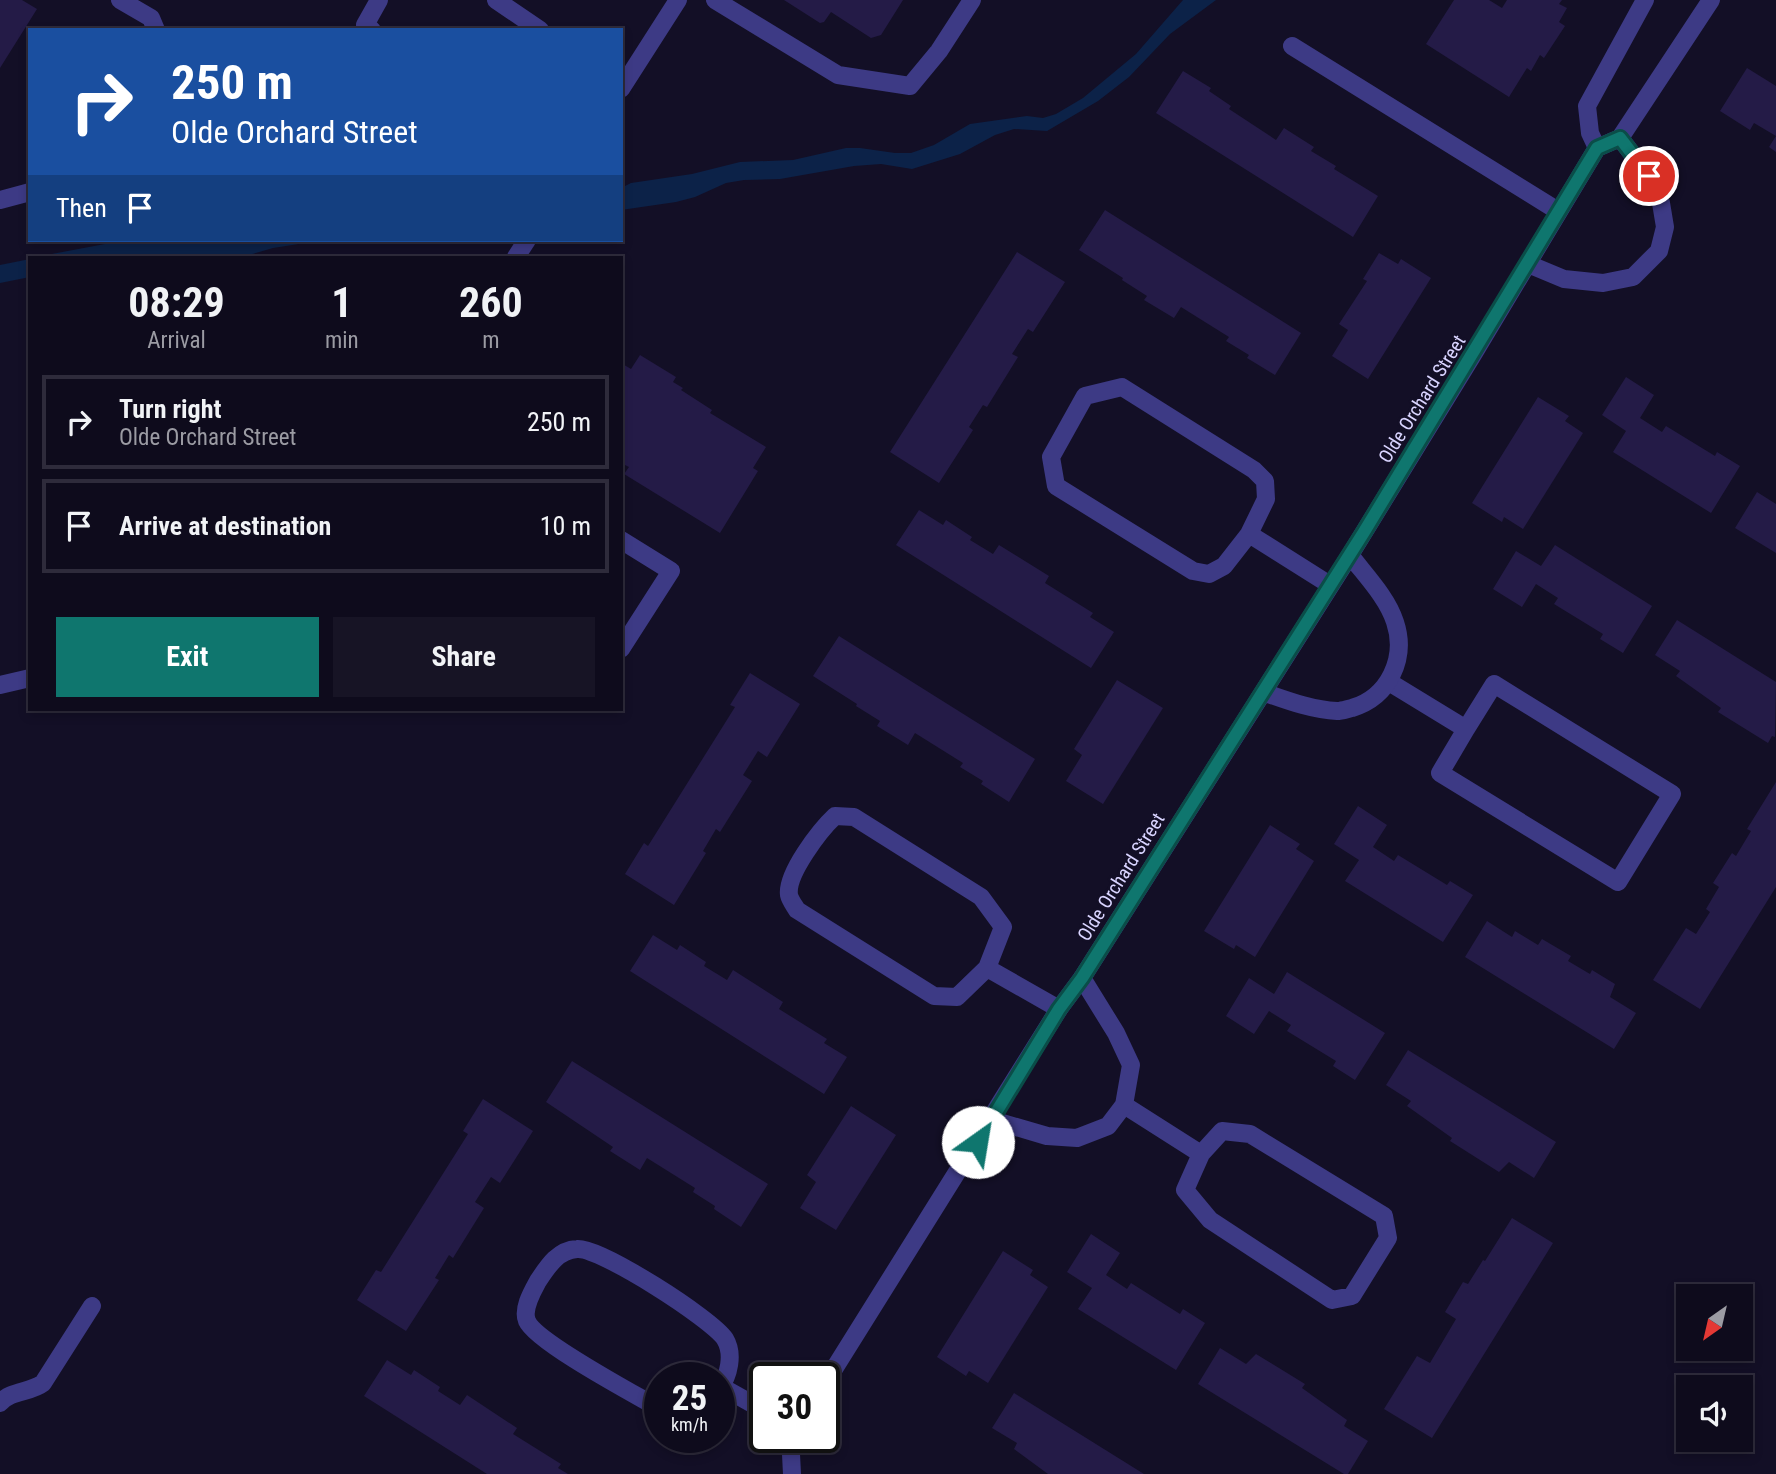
<!DOCTYPE html>
<html lang="en">
<head>
<meta charset="utf-8">
<style>
  :root { --surface:#0e0b1c; --page:#171425; --text:#f1f3f6; --muted:#9b9ba3; --line:#2e2b3b; --accent:#0f766e }
  body { margin:0; font-family:"Roboto Condensed",sans-serif; background:var(--page); color:var(--text); height:100vh; display:flex; flex-direction:column; font-size:26px; white-space:nowrap }
  * { box-sizing:border-box; margin:0 }
  p { font-size:23px; color:var(--muted) }
  .icon { flex:none; width:38px; height:38px; fill:none; stroke:currentColor; stroke-width:2; stroke-linecap:round; stroke-linejoin:round }
  .map { position:relative; flex:1; overflow:hidden }
  .details { position:absolute; left:28px; top:256px; width:595px; height:455px; display:flex; flex-direction:column; background:var(--surface); border-radius:0px; box-shadow:0 4px 10px #0003,0 0 0 2px var(--line) }
  .details>* { flex:none }
  .hud { position:absolute; left:28px; top:28px; width:595px; height:214px; border-radius:0px; box-shadow:0 4px 10px #0003,0 0 0 2px var(--line); background:#1a4fa0; color:#fff; overflow:hidden }
  .needle { width:46px; rotate:214deg }
  .buttons { position:absolute; left:1676px; top:1284px; display:grid; gap:14px }
  .buttons a { display:grid; place-items:center; width:77px; height:77px; border-radius:0px; background:var(--surface); box-shadow:0 4px 10px #0003,0 0 0 2px var(--line); font-size:35px }
  .speed { position:absolute; left:644px; top:1362px; display:flex; gap:14px; font-size:35px; font-weight:700; text-align:center }
  .speed>* { display:grid; place-content:center; width:91px; height:91px; border-radius:50%; background:var(--surface); box-shadow:0 4px 10px #0003,0 0 0 2px var(--line); line-height:1 }
  .speed small { font-size:18px; font-weight:400 }
  .speed .limit { border:4px solid #111; border-radius:10px; background:#fff; color:#111 }
  .pin { position:absolute; display:grid; place-items:center; width:60px; height:60px; color:#fff; margin:-30px; border:4px solid #fff; border-radius:50%; box-shadow:0 2px 7px #0007 }
  .me { position:absolute; width:77px; margin:-38px; rotate:32deg; stroke-linejoin:round; filter:drop-shadow(0 0 5px #0008) }
  .turn { display:flex; align-items:center; gap:24px; height:147px; padding:0 28px; font-size:32px }
  .turn .icon { width:91px; height:91px; stroke-width:2.5 }
  .turn b { display:block; font-size:49px; line-height:60px }
  .then { display:flex; align-items:center; height:66px; padding:0 28px; background:#0003; gap:14px; font-size:26px }
  .eta { display:flex; justify-content:space-evenly; align-items:center; height:119px; text-align:center }
  .eta b { font-size:42px; font-weight:700; line-height:49px }
  .primary-button { display:flex; gap:14px; margin-top:auto; padding:14px 28px }
  .primary-button a { flex:1; height:80px; border-radius:0px; background:var(--accent); color:#fff; font-size:28px; font-weight:700; line-height:80px; text-align:center }
  .primary-button a+a { background:var(--page); color:var(--text) }
  ul { padding:0; list-style:none }
  li { display:flex; align-items:center; gap:21px; height:94px; margin:0 14px 10px; padding:0 14px; border:4px solid var(--line); border-radius:0px }
  li div { flex:1 }
  li b { display:block; font-size:26px }
  li em { font-style:normal }
  .map>svg:first-child { display:block }
  .water { fill:#0c2248 }
  .building { fill:#241b47 }
  .lines { fill:none; stroke-linecap:round; stroke-linejoin:round }
  .lane { stroke:#3d3a85; stroke-width:18 }
  .street { stroke:#3d3a85; stroke-width:18 }
  .route-casing { stroke:#0a4d48; stroke-width:18 }
  .route { stroke:#0f766e; stroke-width:12 }
  .labels { text-anchor:middle; dominant-baseline:central; stroke-width:5; stroke-linejoin:round; paint-order:stroke }
  .street-label { font-size:19px; fill:#d9d4ff; stroke:#130f26 }
</style>
</head>
<body>
<div class="map">
<svg width="1776" height="1474" viewBox="0 0 1776 1474">
  <rect width="100%" height="100%" fill="#130f26"/>
  <path class="water" d="M1183,0H1216L1170,34L1129,77L1098,101L1047,131L1014,129L995,135L960,154L912,169L881,164L854,166L780,179L744,180L726,183L695,197L676,202L621,210V188L631,183L692,174L740,162L793,160L846,148H860L895,153H911L934,145L970,124L1027,116L1043,118L1056,114L1083,98L1136,54Z
    M126,240H324L273,248L242,257H36Z
    M30,259V277L0,283V265Z"/>
  <path class="building" d="M0,0H22L37,9L0,68Z
    M784,0H903L881,35L871,38L831,12L824,22L820,23Z
    M1454,0H1489L1502,8L1507,0H1562L1559,4L1567,8L1559,22L1565,26L1544,58L1540,55L1531,71L1527,68L1509,97L1426,44Z
    M1747,68L1776,86V152L1769,147L1776,136L1754,123L1750,130L1720,111Z
    M1183,71L1211,88L1209,91L1231,106L1229,109L1276,140L1284,128L1314,147L1311,151L1336,166L1334,169L1378,196L1353,237L1156,113Z
    M1105,210L1301,333L1275,375L1247,358L1249,355L1226,341L1229,337L1181,307L1174,318L1144,300L1147,296L1122,280L1123,278L1079,250Z
    M1017,252L1065,282L1033,332L1028,329L1012,354L1018,357L987,407L983,405L969,427L973,430L939,483L890,452Z
    M1379,253L1398,264L1401,259L1431,278L1368,379L1332,356L1348,330L1339,324L1367,281L1363,279Z
    M640,355L676,377L673,382L683,388L681,390L712,410L710,413L766,447L753,468L758,471L720,533L624,474L629,467L621,463V363L631,369Z
    M1626,377L1654,395L1640,418L1662,432L1666,426L1715,456L1717,452L1740,466L1711,513L1613,452L1626,431L1602,415Z
    M1538,397L1569,416L1565,421L1583,433L1523,529L1504,517L1502,522L1472,503Z
    M1757,492L1776,504V553L1735,528Z
    M919,510L943,525L946,520L972,537L970,540L993,554L999,545L1049,576L1045,583L1093,613L1090,617L1114,632L1091,668L896,545Z
    M1555,545L1652,606L1623,653L1600,639L1603,634L1554,604L1558,598L1536,584L1522,607L1493,589L1516,551L1541,566Z
    M1677,620L1776,682L1775,737L1772,736L1768,743L1718,712L1721,708L1676,676L1680,671L1655,655Z
    M839,636L1035,759L1009,802L981,784L983,781L960,767L963,763L915,733L908,745L877,726L880,721L856,706L857,704L813,676Z
    M750,673L800,704L767,757L758,751L743,775L752,781L720,832L716,829L703,851L706,853L674,905L625,874L644,843L648,846L735,707L730,705Z
    M1117,680L1163,708L1103,804L1066,781L1082,755L1074,749Z
    M1776,782V887L1700,1009L1653,980L1686,928L1696,934L1710,912L1706,909L1719,887L1713,883L1732,853L1736,856L1751,831L1747,829Z
    M1358,806L1387,825L1373,847L1394,861L1398,855L1447,885L1450,881L1473,895L1443,942L1345,881L1359,860L1334,844Z
    M1270,825L1300,844L1296,849L1314,861L1255,957L1236,945L1234,949L1204,931Z
    M1487,921L1512,937L1515,931L1538,945L1542,939L1571,956L1568,961L1590,974L1592,970L1615,984L1610,997L1636,1013L1614,1049L1465,957Z
    M653,935L677,950L680,945L706,962L704,966L727,980L733,970L783,1002L779,1009L827,1039L824,1043L847,1057L824,1094L630,971Z
    M1287,972L1385,1033L1355,1080L1333,1066L1336,1061L1287,1031L1291,1025L1269,1011L1254,1034L1226,1016L1249,978L1274,994Z
    M1408,1050L1556,1142L1534,1178L1509,1162L1499,1172L1450,1141L1452,1138L1407,1106L1411,1101L1386,1085Z
    M572,1061L768,1184L741,1227L714,1209L715,1206L693,1192L695,1188L647,1158L640,1170L610,1151L613,1147L546,1102Z
    M483,1099L533,1131L500,1183L491,1177L475,1202L484,1208L453,1258L449,1255L435,1278L439,1280L406,1331L357,1300L376,1270L381,1272L468,1134L463,1131Z
    M851,1106L896,1135L836,1230L800,1208L816,1182L807,1175Z
    M1512,1218L1553,1243L1432,1438L1384,1409L1417,1356L1430,1363L1456,1319L1445,1312L1463,1282L1468,1284L1483,1260L1485,1261Z
    M1091,1234L1120,1253L1106,1275L1127,1289L1131,1283L1180,1314L1183,1309L1205,1323L1176,1370L1078,1309L1092,1288L1067,1272Z
    M1003,1251L1033,1270L1030,1275L1048,1287L988,1383L969,1371L966,1376L937,1357Z
    M1220,1348L1246,1364L1256,1354L1305,1384L1302,1388L1347,1420L1344,1426L1368,1441L1348,1474H1344L1198,1384Z
    M387,1360L411,1375L414,1370L440,1387L438,1391L460,1405L467,1395L517,1428L513,1434L561,1464L558,1468L568,1474H487L364,1396Z
    M1014,1393L1144,1474H1048L1014,1449L1017,1443L992,1428Z"/>
  <g class="lines">
    <path class="lane" d="M120,0L151,18L156,30
      M496,0L540,30
      M715,0L838,75L910,86L939,51L972,0
      M372,30L365,25L379,0
      M1292,46L1558,211
      M0,200L30,192
      M1249,534L1224,566L1209,574L1193,571L1056,486L1051,457L1085,396L1122,387L1254,470L1265,481L1266,499L1249,534L1330,585
      M621,540L671,571L621,649
      M1389,682L1466,729L1440,773L1618,882L1672,794L1494,684L1466,729
      M987,968L957,997L934,996L797,910C794,905 790,900 789,895C786,874 820,830 835,816L854,817L981,897L1003,927L987,968L1059,1009
      M1124,1105L1201,1154L1185,1190L1210,1220L1332,1300L1352,1296L1388,1238L1384,1216L1250,1134L1222,1131L1201,1154
      M722,1387L765,1411
      M0,1403C11,1390 30,1393 43,1383L92,1306
      M660,1409C636,1395 536,1342 527,1321C522,1309 532,1292 538,1281C548,1266 558,1250 577,1249C600,1247 712,1319 725,1339C734,1354 729,1376 719,1389"/>
    <path class="street" d="M621,89L678,0
      M1597,148L1590,133L1587,106L1645,0
      M516,257L527,240
      M1528,264L1564,279L1603,283L1633,277L1659,251L1665,227L1661,203L1649,176L1620,138
      M0,685L30,678
      M1263,692C1286,700 1312,710 1337,711C1342,711 1347,709 1352,708C1389,697 1407,658 1395,622C1387,597 1365,575 1350,555
      M992,1120L1047,1136L1077,1138L1108,1126L1124,1105L1131,1065L1116,1033L1082,978
      M824,1385L1059,1009L1082,978L1350,555L1474,353L1597,148L1620,138L1711,0
      M792,1474L791,1454L794,1437"/>
  </g>
  <g class="lines">
    <g class="route-casing">
      <path id="route" d="M978,1142L1059,1009L1082,978L1364,532L1597,148L1620,138L1649,176"/>
    </g>
    <use href="#route" class="route"/>
  </g>
  <g class="labels">
    <g class="street-label">
      <text transform="translate(1422 399) rotate(-58)">Olde Orchard Street</text>
      <text transform="translate(1121 877) rotate(-58)">Olde Orchard Street</text>
    </g>
  </g>
</svg>
<div class="buttons">
<a><svg class="needle" viewBox="-14 -14 28 28"><path d="M0-13l5 13h-10z" fill="#e53935"/><path d="M0 13l5-13h-10z" fill="#9b9ba3"/></svg></a>
<a><svg class="icon" aria-label="sound" viewBox="0 0 24 24"><path d="M4 9h4l5-4v14l-5-4H4zM17 9q2 3 0 6"/></svg></a>
</div>
<div class="speed"><div>25<small>km/h</small></div><div class="limit">30</div></div>
<div class="pin" style="left:1649px;top:176px;background:#d93025"><svg class="icon" aria-label="arrive" viewBox="0 0 24 24"><path d="M6 21V4h12l-3 4 3 4H6"/></svg></div>
<svg class="me" style="left:978px;top:1142px" viewBox="-20 -20 40 40"><circle r="19" fill="#fff"/><path d="M0-13L10 11 0 6-10 11z" fill="#0f766e"/></svg>
<div class="hud">
<div class="turn"><svg class="icon" aria-label="right" viewBox="0 0 24 24"><path d="M7 20v-9h11M14 6l5 5-5 5"/></svg><div><b>250 m</b>Olde Orchard Street</div></div>
<div class="then">Then<svg class="icon" aria-label="arrive" viewBox="0 0 24 24"><path d="M6 21V4h12l-3 4 3 4H6"/></svg></div>
</div>
<section class="details">
<div class="eta">
<div><b>08:29</b><p>Arrival</p></div>
<div><b>1</b><p>min</p></div>
<div><b>260</b><p>m</p></div>
</div>
<ul>
<li><svg class="icon" aria-label="right" viewBox="0 0 24 24"><path d="M7 20v-9h11M14 6l5 5-5 5"/></svg><div><b>Turn right</b><p>Olde Orchard Street</p></div><em>250 m</em></li>
<li><svg class="icon" aria-label="arrive" viewBox="0 0 24 24"><path d="M6 21V4h12l-3 4 3 4H6"/></svg><div><b>Arrive at destination</b></div><em>10 m</em></li>
</ul>
<div class="primary-button"><a>Exit</a><a>Share</a></div>
</section>
</div>
</body>
</html>
